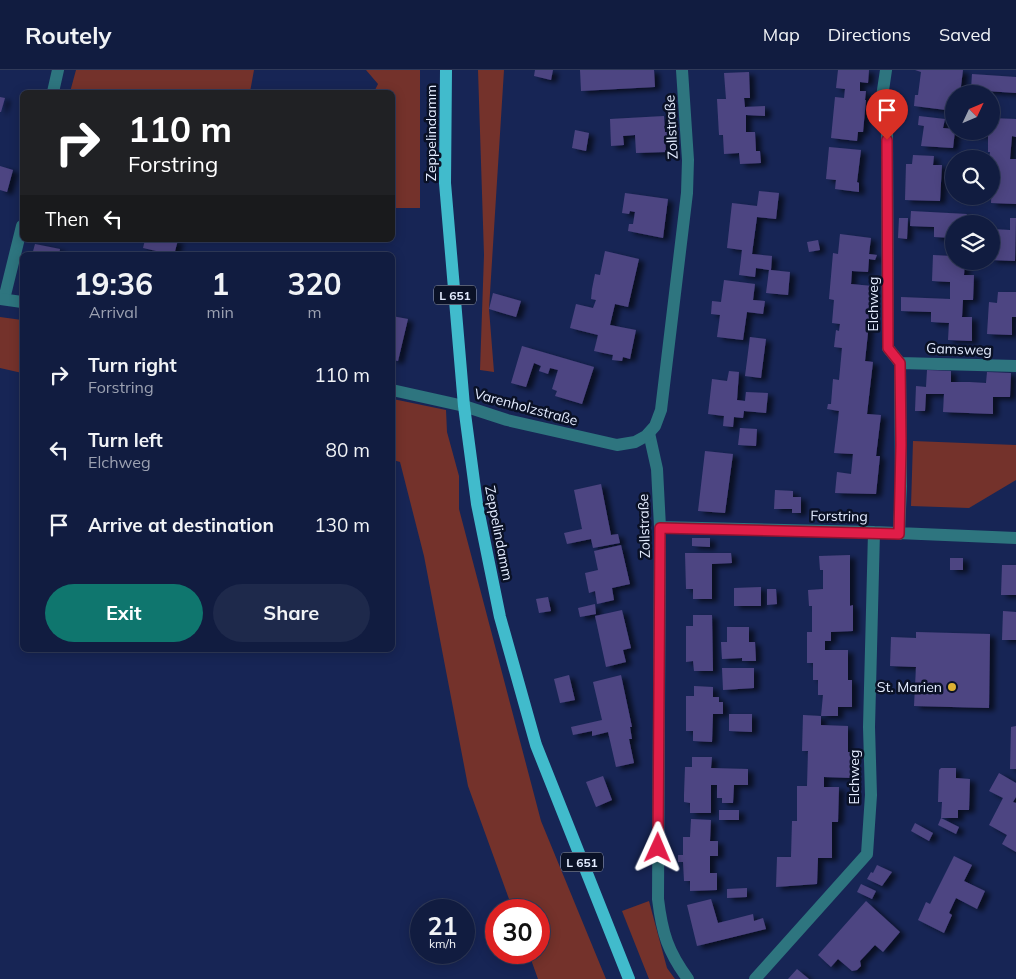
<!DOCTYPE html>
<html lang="en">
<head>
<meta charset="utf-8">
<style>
  :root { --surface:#111c40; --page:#1e294b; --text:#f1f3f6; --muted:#9ca1b1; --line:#303a59; --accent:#0f766e }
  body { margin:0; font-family:Mulish,sans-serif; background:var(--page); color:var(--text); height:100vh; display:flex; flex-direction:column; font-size:19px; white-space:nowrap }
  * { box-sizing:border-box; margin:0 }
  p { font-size:16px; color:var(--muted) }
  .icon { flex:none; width:28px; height:28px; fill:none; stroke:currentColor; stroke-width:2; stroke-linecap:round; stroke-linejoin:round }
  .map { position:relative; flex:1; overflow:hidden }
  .details { position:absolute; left:20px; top:182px; width:375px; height:400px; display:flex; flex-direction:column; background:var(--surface); border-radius:8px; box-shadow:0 2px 12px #0003,0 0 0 1px var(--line) }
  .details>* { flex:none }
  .banner { position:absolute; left:20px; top:20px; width:375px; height:152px; border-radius:8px; box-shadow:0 2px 12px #0003,0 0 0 1px var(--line); background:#202124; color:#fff; overflow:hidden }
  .needle { width:32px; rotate:46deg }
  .buttons { position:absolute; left:945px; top:15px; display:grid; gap:10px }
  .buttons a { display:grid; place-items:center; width:55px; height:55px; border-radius:50%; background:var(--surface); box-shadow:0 2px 12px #0003,0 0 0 1px var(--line); font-size:25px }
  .speed { position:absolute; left:410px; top:829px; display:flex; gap:10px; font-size:25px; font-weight:700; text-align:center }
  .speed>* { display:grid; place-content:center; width:65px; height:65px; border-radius:50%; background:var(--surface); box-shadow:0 2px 12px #0003,0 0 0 1px var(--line); line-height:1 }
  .speed small { font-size:12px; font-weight:400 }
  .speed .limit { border:8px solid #d22; background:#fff; color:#111 }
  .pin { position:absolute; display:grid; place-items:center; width:42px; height:42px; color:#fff; margin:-51px -21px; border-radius:50% 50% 50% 0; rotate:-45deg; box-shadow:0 0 5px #0007 }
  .pin .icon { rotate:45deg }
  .me { position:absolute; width:55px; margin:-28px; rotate:1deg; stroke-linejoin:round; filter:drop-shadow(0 0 4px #0008) }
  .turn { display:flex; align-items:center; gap:18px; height:105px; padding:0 25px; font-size:22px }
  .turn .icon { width:65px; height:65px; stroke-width:2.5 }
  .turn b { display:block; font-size:35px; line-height:42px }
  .then { display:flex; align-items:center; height:48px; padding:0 25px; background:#0003; gap:10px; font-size:19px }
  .eta { display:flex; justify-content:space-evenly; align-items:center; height:85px; text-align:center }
  .eta b { font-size:30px; font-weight:700; line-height:35px }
  .button { display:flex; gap:10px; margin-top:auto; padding:10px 25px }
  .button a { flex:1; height:58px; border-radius:30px; background:var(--accent); color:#fff; font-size:20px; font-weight:700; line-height:58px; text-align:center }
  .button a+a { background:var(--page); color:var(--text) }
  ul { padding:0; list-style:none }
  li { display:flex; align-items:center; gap:15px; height:75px; padding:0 25px }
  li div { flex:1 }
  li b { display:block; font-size:19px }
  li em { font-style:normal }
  header { display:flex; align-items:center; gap:30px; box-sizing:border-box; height:70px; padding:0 25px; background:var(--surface); border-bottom:1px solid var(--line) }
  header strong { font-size:24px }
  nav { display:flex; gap:28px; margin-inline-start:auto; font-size:18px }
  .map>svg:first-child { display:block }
  .green { fill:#74322b }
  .building { fill:#4e4582; filter:url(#shadow) }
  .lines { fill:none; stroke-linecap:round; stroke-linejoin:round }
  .minor { stroke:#2e757f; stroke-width:12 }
  .tertiary { stroke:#2e757f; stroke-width:12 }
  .primary { stroke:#41bbcc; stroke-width:12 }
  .route-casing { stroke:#92132f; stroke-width:12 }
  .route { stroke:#e11d48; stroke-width:9 }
  .poi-dot { fill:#ddb133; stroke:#0a1126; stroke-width:2 }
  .labels { text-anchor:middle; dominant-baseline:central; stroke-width:5; stroke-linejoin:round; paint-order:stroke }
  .shield { fill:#0a1126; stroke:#a3aabe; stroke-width:1 }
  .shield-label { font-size:12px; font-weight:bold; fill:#e4ecff }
  .street-label { font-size:14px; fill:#e4ecff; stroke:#0a1126 }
  .poi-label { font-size:14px; fill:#e4ecff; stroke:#0a1126; text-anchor:end }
</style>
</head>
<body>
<header>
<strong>Routely</strong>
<nav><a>Map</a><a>Directions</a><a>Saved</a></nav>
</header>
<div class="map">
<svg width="1016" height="909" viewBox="0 0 1016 909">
  <defs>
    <filter id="shadow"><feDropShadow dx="5.5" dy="3" stdDeviation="2.5" flood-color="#0009"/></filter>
  </defs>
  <rect width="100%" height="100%" fill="#172555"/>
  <path class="green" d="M76,0H254L250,22H70Z
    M366,0H420V138H395L393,132L392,22H374L378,14Z
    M478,0H504L489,239L494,302L480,300L484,185Z
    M0,247L22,250V303L0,298Z
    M393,329L446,340L447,362L459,406V439L541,751L606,909H538L529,884L528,883L539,882V840H513L468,716L424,486L400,392L393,390Z
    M913,371L1016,375V410L969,438L911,436Z
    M649,831L667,898L675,909H649L622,841Z"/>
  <path class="building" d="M535,0H553L551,10L534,6Z
    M580,0H654L655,17L581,21Z
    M838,0H869L868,13L860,12V21H866L865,30H866L863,62H858L857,71L831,68L835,27L844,28L845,19L836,18Z
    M915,0H963L960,24H954V41L914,36L915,25H918L921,2Z
    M749,2L750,28H744L745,37L765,36V46L746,45V62H755L756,81H760L761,93L740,94L739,83L724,84L723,65H719L717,29H726L724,3Z
    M972,4L1016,7V23L971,20Z
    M0,27L5,28L1,42H0Z
    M664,46L665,62H667V66H665V69L666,82L636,83L635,65L623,66L624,75L611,76L610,49Z
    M919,46L945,49L943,58L954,59L955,61L953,78L921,76L924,56L918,55Z
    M991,48L1016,49V67L1012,66L1010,89H1016V134L991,133L992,115H995L996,102H991V89H989L990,82H988V65L969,64V61H991Z
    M575,60L589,63L586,81L572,78Z
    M829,77L861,80L857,112L859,113V122L835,119L836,110L826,109Z
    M913,85L934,86L933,95H942L940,131L905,130L906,94H912Z
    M0,96L13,100L7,122L0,120Z
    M759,121L779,123L776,149L757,147L752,184L772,186L771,200L790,202L788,225L766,223L769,200L756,198L755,207L739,205L742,180L727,178L732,133L757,136Z
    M625,123L668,129L663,168L628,161L629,154H633L635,142L630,141L629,144L622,143Z
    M911,141L967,144L966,154H954V168L934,167V157L910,156Z
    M899,148H908L907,169L898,168Z
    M1010,148H1016L1015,191L991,190L992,159L1010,160Z
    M840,164L871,168L869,184L877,185L875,190L869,189L868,202L852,201L851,214L873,216L865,291L873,292L867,344L881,345L876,386H880L876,424L835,423L837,402L851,404L853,384L834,383L839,341L827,339L828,334H831L833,309L839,310L842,278L834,277L836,260L839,261L840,254L832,253L834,230L829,229L833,183L838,184Z
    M145,170H178L174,185L143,178Z
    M818,170L820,180L809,182L807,172Z
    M35,174L60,179L59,185H32Z
    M605,181L639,189L628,237L615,234L610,255L636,260L630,289L623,287L622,291L612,290L613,285L594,281L598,265L570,258L576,234L593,238L596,230L591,229L592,219L595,204L600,205Z
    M952,181H954V191H965L964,205H974L973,230H963L962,247H972V271L948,270L949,253L931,252V242L901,241V227L950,229V212L932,211L933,185L952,186Z
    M724,210L755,214L753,230L765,231L763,244L747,242L743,270L717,267L720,245L711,244L712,231L721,232Z
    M998,222H1016V247H1012V265L987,264L989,232L997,233Z
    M493,223L521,231L516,247L489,239Z
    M392,246L408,249L398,291L392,290Z
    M750,267L766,269L761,308L745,306Z
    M522,276L594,297L582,334L555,326L557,321L552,319L558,300L550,298L548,304L539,301L541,296L534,293L526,317L511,313Z
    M927,300L951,301V312H969L986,313L987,302L1011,303L1010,327H993V344L943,342L944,324H926L925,341H915L916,316L926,317Z
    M729,301L739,302L737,330L745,331L746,322L768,323L766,343L744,341L743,348L734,347L733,357L723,356L724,346L708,344L712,309L727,311Z
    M740,358L757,359L756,376L738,375Z
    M705,381L733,384L725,443L698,441Z
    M601,414L611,465L618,464L620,473L593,478L591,469L567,474L564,463L582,459L574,420Z
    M775,420L793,421V427H801V443H792V439H774Z
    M692,468H710V477L692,476Z
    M621,475L630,514L612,518L614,530L597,534L595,521L589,523L585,503L598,500L594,481Z
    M685,483H731L732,493L712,494V529H693V519H686Z
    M850,485V536L853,535V561L831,562V571H825V580H848V610H852V637H838V646H821L823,625H818V610H813V593H807V562H812V536H809L808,520L823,519V500H820L819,486Z
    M950,488H963V500H950Z
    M1002,495H1016V525H1001Z
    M761,517V536H734V518Z
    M767,519H776L777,534L767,535Z
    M548,527L551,541L539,543L536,529Z
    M595,534L596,544L580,547L578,538Z
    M622,540L631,578L623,580L626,592L606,597L595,546Z
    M1003,541L1016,542V570H1002Z
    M693,545H712L713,601H694L693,591L686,592V556H693Z
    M727,557H749V572H755L756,591H742V588L722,589L721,572H727Z
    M916,562L990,564L989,638L914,636L916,597L890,596L891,567L916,568Z
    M722,598H754V618L723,620Z
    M569,605L575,630L560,633L554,609Z
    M621,605L632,657H630L632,669H629L634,693L616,697L608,662L592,666V661L573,665L571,657L602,650L593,612Z
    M694,616L713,617V627H719V632H723V644H713L712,672L693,671V661H686V626H694Z
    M729,644H752V662L729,661Z
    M803,645L821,646V655L848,656V682H853L852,708L824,707V717H839L838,752H832V788H818L817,814L776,817L777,787H791L792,751H797V716H807L808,681H802Z
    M1016,656V699H1010L1011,657Z
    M692,687H712L711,698L748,699V715H734L733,733H722V728H717V715H711V743H690V733L684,732V725L685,697H692Z
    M941,698H956V708L970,709L969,740H958V748H941L942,732H938L939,700Z
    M999,703L1016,713V727L1013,732L1016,733V782L1002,774L1007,765L989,755L1003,728L989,721Z
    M603,706L612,730L596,737L586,712Z
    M719,740H739V750H719Z
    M941,748L959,757L956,764L938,755Z
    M691,749L711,750L710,771H718V786H710V803H717V820L690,821V811H684L683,792H678V785H683V767H690Z
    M915,753L933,763L929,771L911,761Z
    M954,786L972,795L964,811L985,821L977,839L956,828L949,843L952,845L944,863L918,850L926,832L930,834Z
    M877,795L892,802L882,816L867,809L871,802L873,803Z
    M861,814L876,821L872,829L857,822Z
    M747,818V827L727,828V819Z
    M711,829L718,853L753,844L754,851L763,848L766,859L697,876L687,835Z
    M866,831L900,862L883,882L875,875L860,891L861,896L857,900L852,901L838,889L831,897L818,885Z
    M797,899L809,909H788Z"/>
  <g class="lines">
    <path class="minor" d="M886,0L882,27L887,54L888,278L900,293L901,416L899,464
      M53,22L58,0
      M4,229L22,156
      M900,293L1016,296
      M649,363L657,399L660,457L658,829C662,863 668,882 688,909
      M660,457L874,462L1016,468
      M755,909L867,784L871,725L869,657L874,462"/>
    <path class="tertiary" d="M0,229L22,232
      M392,320L464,336L507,350L617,375L635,372L646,366L655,356L661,340L687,123L688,90L682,0"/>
    <path class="primary" d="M446,0L445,113L464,336L477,434L500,547L536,675L629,909"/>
  </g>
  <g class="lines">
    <g class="route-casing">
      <path id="route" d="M658,778L660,458L899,464L901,375L900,293L888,278L887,70"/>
    </g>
    <use href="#route" class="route"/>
  </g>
  <circle class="poi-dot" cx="952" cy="617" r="5"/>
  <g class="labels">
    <g class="shield">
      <rect x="434" y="215.5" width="42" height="19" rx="4"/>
      <rect x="561" y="782.5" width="42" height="19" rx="4"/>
    </g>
    <g class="shield-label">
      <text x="455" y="225">L 651</text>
      <text x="582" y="792">L 651</text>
    </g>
    <g class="street-label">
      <text transform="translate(671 57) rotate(-93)">Zollstraße</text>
      <text transform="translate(431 63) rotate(-90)">Zeppelindamm</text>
      <text transform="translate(873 234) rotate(-90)">Elchweg</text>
      <text transform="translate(959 279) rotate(2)">Gamsweg</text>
      <text transform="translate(526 337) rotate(15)">Varenholzstraße</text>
      <text transform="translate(839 446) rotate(1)">Forstring</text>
      <text transform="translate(644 456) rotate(-92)">Zollstraße</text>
      <text transform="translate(499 463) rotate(79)">Zeppelindamm</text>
      <text transform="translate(854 707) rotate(-90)">Elchweg</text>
    </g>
    <g class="poi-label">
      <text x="942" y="617">St. Marien</text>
    </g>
  </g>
</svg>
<div class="buttons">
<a><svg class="needle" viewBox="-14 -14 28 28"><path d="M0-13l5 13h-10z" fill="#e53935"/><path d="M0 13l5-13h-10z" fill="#9ca1b1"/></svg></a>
<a><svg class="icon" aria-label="search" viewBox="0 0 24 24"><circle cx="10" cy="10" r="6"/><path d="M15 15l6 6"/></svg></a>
<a><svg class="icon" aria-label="layers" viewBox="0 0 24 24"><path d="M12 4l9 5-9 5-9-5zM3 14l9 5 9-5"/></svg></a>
</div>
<div class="speed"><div>21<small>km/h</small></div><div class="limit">30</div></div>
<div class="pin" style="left:887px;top:70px;background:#d93025"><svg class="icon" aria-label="arrive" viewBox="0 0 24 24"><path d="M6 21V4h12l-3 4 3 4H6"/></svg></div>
<svg class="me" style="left:658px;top:778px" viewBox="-20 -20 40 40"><path d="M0-17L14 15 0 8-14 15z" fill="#e11d48" stroke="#fff" stroke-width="4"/></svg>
<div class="banner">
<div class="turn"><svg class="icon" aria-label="right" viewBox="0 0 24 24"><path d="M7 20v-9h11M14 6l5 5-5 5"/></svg><div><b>110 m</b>Forstring</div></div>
<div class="then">Then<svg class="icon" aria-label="left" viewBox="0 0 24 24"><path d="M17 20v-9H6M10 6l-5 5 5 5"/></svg></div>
</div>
<section class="details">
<div class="eta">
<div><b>19:36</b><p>Arrival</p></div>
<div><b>1</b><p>min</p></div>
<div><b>320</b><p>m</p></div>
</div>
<ul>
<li><svg class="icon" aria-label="right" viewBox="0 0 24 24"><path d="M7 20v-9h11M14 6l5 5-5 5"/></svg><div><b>Turn right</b><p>Forstring</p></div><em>110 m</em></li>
<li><svg class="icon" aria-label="left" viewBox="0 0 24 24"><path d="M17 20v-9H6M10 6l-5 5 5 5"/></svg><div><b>Turn left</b><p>Elchweg</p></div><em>80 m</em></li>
<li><svg class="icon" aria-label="arrive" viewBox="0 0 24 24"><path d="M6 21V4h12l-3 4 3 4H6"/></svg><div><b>Arrive at destination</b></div><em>130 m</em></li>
</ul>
<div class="button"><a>Exit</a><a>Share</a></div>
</section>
</div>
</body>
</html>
